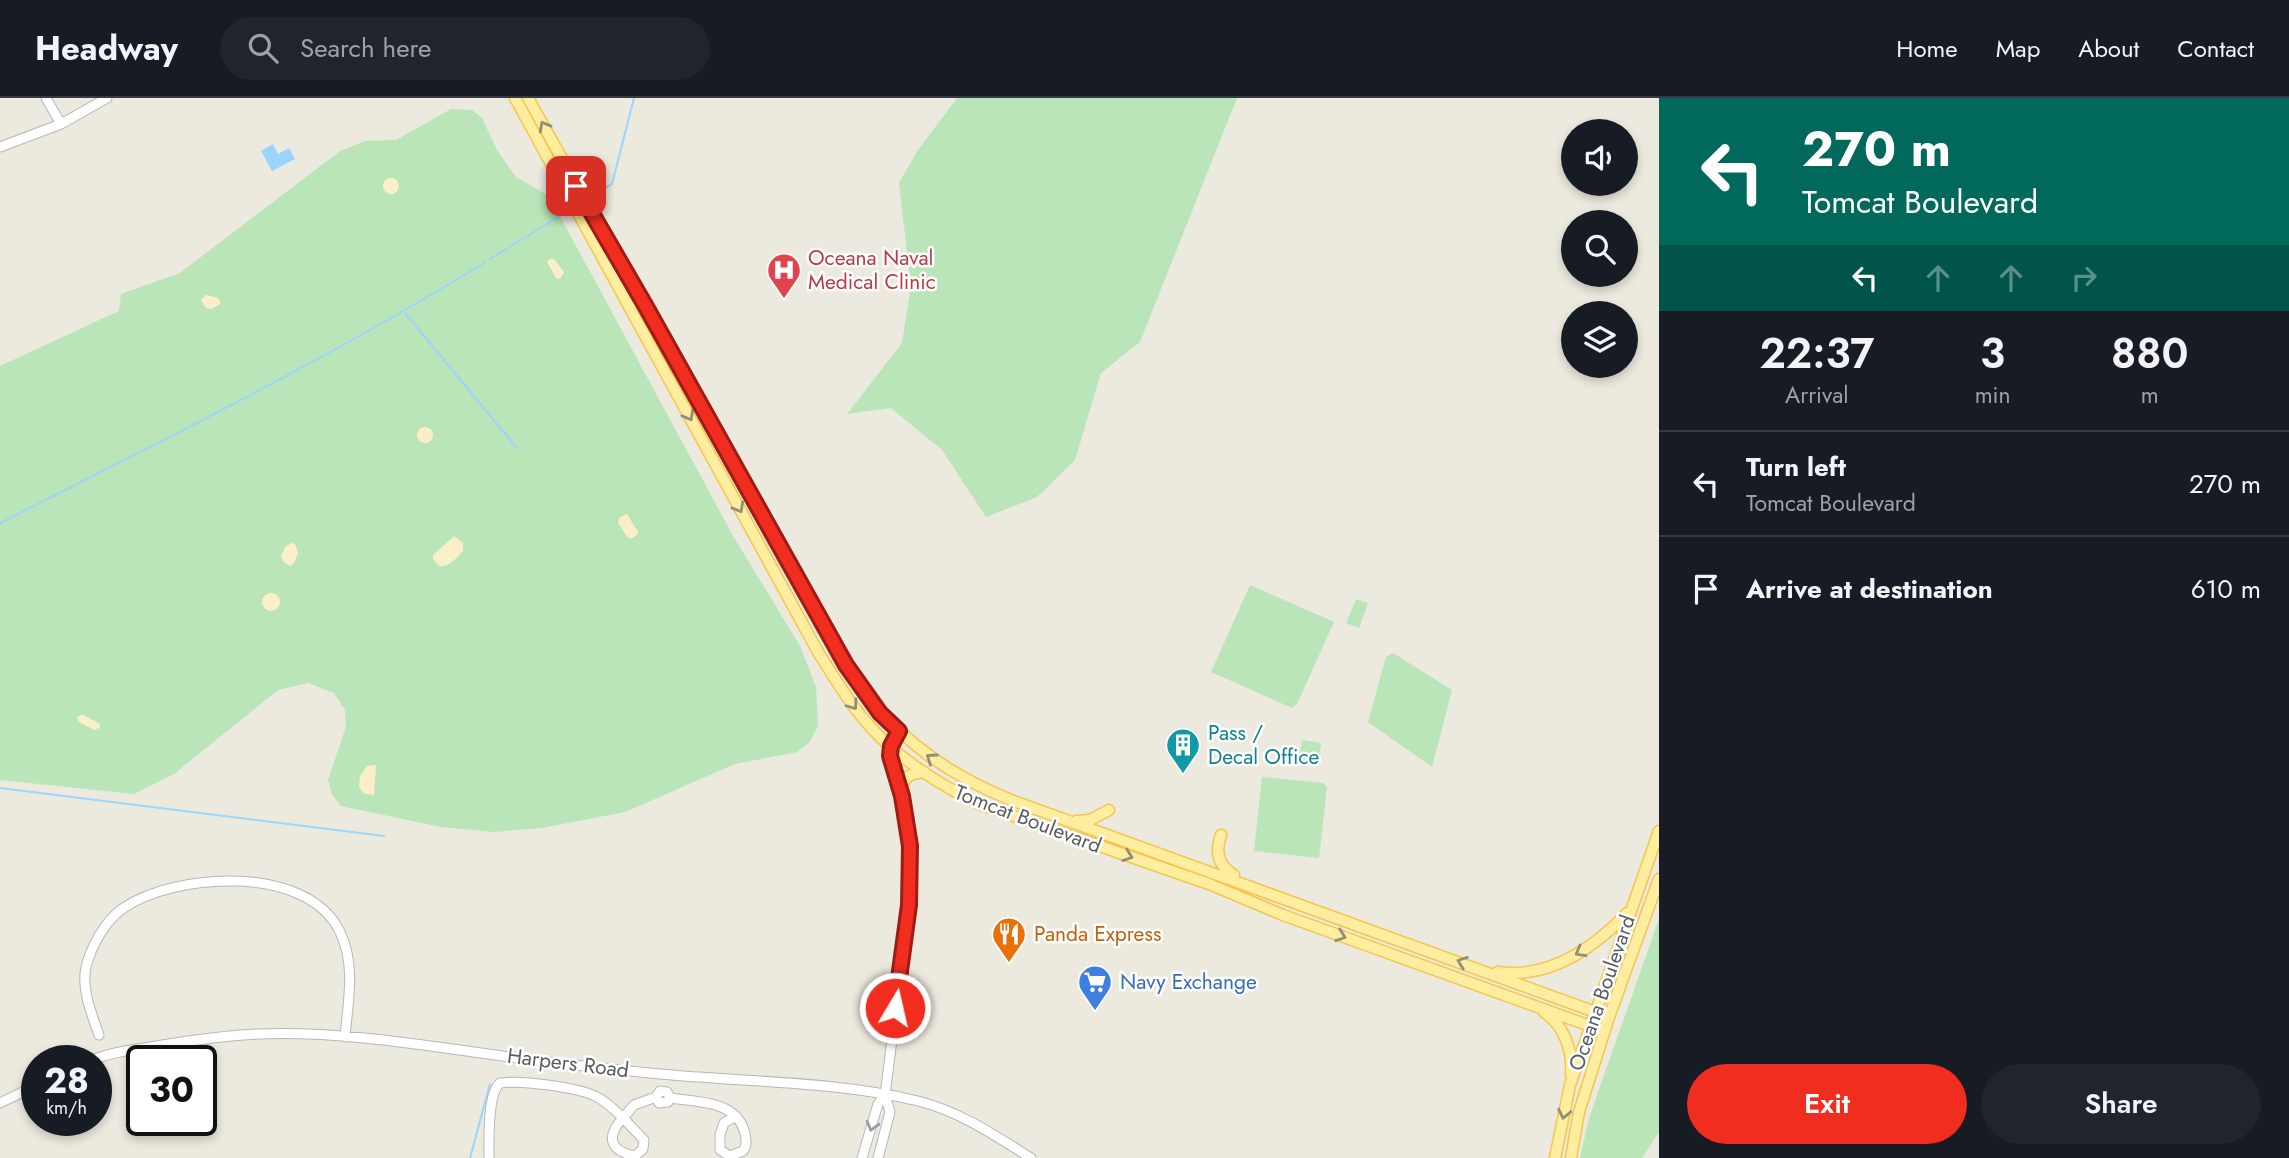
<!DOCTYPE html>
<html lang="en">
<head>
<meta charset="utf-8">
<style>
  :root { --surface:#171b24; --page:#20242c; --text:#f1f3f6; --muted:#9ea1a6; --line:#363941; --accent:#f12d1f }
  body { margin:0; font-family:Jost,sans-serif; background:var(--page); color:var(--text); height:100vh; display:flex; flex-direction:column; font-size:26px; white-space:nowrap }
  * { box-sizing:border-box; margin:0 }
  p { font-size:23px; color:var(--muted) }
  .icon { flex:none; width:38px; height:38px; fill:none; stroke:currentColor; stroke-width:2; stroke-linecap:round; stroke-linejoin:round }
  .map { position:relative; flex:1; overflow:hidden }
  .side { display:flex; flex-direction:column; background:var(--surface); width:630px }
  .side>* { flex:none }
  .banner { background:#00695c; color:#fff; overflow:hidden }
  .tools { position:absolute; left:1561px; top:21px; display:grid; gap:14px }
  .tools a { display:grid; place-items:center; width:77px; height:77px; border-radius:50%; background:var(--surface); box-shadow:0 4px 10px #0003; font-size:35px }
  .speed { position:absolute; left:21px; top:947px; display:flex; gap:14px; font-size:35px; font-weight:700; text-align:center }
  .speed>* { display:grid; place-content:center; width:91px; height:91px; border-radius:50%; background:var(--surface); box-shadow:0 4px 10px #0003; line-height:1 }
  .speed small { font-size:18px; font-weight:400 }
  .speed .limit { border:4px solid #111; border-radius:10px; background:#fff; color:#111 }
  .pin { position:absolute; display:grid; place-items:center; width:60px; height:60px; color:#fff; margin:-30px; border-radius:14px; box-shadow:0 4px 10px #0006 }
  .me { position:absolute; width:77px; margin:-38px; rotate:9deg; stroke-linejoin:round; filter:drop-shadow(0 0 5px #0008) }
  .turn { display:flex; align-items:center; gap:24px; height:147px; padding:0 28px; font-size:32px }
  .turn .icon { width:91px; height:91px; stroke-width:2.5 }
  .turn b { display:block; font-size:49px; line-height:60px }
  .lanes { display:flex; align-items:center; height:66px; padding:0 28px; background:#0003; justify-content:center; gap:35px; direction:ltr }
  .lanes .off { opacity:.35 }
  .eta { display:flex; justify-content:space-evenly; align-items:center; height:119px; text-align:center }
  .eta b { font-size:42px; font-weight:600; line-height:49px }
  .action { display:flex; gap:14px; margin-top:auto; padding:14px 28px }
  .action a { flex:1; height:80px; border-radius:42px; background:var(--accent); color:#fff; font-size:28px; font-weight:600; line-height:80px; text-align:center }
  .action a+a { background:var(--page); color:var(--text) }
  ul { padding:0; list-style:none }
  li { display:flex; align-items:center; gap:21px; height:105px; padding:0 28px; border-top:2px solid var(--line) }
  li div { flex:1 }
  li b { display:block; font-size:26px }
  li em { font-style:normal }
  header { display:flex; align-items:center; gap:42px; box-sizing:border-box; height:98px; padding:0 35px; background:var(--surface); border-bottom:2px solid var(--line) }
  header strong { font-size:33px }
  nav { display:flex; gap:38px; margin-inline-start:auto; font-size:24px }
  .search { width:490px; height:63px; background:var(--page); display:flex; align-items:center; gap:18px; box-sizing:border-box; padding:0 24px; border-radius:38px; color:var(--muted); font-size:26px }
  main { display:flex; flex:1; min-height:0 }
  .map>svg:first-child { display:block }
  .green { fill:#b9e5b9 }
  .sand { fill:#fbefca }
  .water { fill:#9bd5ff }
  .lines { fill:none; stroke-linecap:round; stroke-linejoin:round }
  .stream { stroke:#9bd5ff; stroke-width:2 }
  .minor-casing { stroke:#b5b7bc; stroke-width:11 }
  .major-casing { stroke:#f7c54c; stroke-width:13 }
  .minor { stroke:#fff; stroke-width:9 }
  .major { stroke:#ffeea0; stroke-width:10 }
  .oneway { stroke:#928f77 }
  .oneway2 { stroke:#9b9da0 }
  .route-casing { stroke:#9d1d14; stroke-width:18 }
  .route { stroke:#f12d1f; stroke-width:12 }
  .labels { text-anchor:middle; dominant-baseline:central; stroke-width:5; stroke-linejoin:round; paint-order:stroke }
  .health-label { font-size:21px; fill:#be3a42; stroke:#fff; text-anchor:start }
  .culture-label { font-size:21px; fill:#0d838f; stroke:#fff; text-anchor:start }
  .street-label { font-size:21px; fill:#585c61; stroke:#fff }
  .food-label { font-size:21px; fill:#c56008; stroke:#fff; text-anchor:start }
  .shop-label { font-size:21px; fill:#366cbe; stroke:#fff; text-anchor:start }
</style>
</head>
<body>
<header>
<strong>Headway</strong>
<div class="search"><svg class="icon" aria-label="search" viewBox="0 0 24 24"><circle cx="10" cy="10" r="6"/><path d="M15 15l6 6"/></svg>Search here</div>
<nav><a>Home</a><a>Map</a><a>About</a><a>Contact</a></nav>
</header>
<main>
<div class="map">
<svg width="1659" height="1060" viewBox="0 0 1659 1060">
  <rect width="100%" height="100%" fill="#ece9de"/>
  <path class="green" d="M957,0H1237L1140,244L1101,275L1075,362L1037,399L986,419L942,352L891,310L847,316L902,245L911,188L899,85L918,52Z
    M451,11L472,12L482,20L497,52L516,79L549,98L732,436L800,548L816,589L818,628L809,645L797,654L735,666L625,714L542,730L494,734L441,729L341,708L332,697L328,682L346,629L345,612L334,595L308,585L278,592L174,676L134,696L0,682V268L119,213L121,196L180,175L340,53L365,43L396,42Z
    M1250,487L1334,524L1297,606L1292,610L1211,574Z
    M1356,501L1368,505L1359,530L1346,525Z
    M1393,555L1452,592L1432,669L1368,624L1386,559Z
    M1302,642L1321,645L1318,667L1299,664Z
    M1262,679L1322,685L1327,689L1319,760L1254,753Z
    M1659,821V1034L1642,1060H1580L1589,1020Z"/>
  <path class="sand" d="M383 88a8 8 0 1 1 16 0a8 8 0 1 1-16 0Z
    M550,161H554L564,174L560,181L556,180L547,164Z
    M206,197L218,200L221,205L212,211L206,210L201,202Z
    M417 337a8 8 0 1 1 16 0a8 8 0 1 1-16 0Z
    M627,416L638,434V436L631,441L627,439L618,424L620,419Z
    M454,438L463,445V453C456,460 449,470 439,468L433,461V457Z
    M291,445L295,446L298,455L294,465L290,468L284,464L281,459L285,449Z
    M262 504a9 9 0 1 1 18 0a9 9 0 1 1-18 0Z
    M82,616L100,626L99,630L94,632L79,624L77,620Z
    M376,667L374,697L363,695L359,689L360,678L367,668Z"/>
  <path class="water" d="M273,46L278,56L289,50L295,61L272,73L261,53Z"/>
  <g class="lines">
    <path class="stream" d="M597,95L612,86L634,0
      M490,161L563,116
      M405,215L517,350
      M0,425C164,342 328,261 484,165
      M0,690L384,738
      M470,1060L490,986"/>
    <g class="minor-casing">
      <path id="minor" d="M46,0L61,26
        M0,49L61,26L107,0
        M99,937C92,917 81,891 86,869C91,849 105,823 122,811C175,774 308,766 340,834C356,867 348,904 345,939
        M92,962C118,952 147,950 175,945C203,941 231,937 259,936C340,933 422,947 502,958C554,965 607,971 660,976C744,984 836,983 918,1003C959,1013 996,1038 1031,1060
        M656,999L659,1005L668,1004L670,1000
        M670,1000C696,1004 734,1002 744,1032C746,1040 748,1046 743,1053L730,1058L720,1052V1037L724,1025L736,1018
        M0,1005L37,987
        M623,1020L644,1042L643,1051L635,1058C609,1053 606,1038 623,1020Z
        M489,1060C489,1043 487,996 500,985C521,982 578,989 597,999C607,1004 615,1012 623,1020L634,1007L656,999L660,993L667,994L670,1000
        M862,1060L878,1006L885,997
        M878,1060L890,1014L885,997L909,807L910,748L902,698L890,658L891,648L899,633"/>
    </g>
    <g class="major-casing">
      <path id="major" d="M515,0L818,554C832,576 845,598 861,618C892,657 936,685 979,706L1209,786L1283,817L1604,933
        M528,0L846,567C890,634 937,672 1011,702L1609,919
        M901,695C903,679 908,676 924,674
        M1076,723L1090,722L1109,712
        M1221,737C1215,754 1218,768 1234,777
        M1498,874C1550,881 1593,851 1627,815
        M1544,914C1564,927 1573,953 1571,976
        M1555,1060L1570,987L1659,733
        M1571,1060L1579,1014L1609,919L1659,781"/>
    </g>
    <use href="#minor" class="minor"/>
    <use href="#major" class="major"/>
  </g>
  <defs><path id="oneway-chevron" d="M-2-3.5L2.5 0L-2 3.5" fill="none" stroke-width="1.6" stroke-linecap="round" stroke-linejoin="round" transform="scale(1.75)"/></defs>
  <g class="oneway">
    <use href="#oneway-chevron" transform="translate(544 28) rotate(-119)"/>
    <use href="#oneway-chevron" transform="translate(689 318) rotate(61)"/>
    <use href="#oneway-chevron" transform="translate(739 410) rotate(61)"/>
    <use href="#oneway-chevron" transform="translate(853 607) rotate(54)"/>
    <use href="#oneway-chevron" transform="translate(931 660) rotate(-145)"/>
    <use href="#oneway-chevron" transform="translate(1128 758) rotate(19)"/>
    <use href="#oneway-chevron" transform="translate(1341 838) rotate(20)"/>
    <use href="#oneway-chevron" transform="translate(1580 854) rotate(151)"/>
    <use href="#oneway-chevron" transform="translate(1462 864) rotate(-160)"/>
    <use href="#oneway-chevron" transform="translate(1564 1016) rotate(102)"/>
  </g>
  <use class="oneway2" href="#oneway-chevron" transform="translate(872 1028) rotate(106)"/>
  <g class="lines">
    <g class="route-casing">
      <path id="route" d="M576,88L645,207L846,567L880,615L899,633L891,648L890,658L902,698L910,748L909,807L895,910"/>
    </g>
    <use href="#route" class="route"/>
  </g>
  <defs>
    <g id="hospital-pin" transform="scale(1.75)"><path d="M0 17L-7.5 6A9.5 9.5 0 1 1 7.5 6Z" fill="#e0444e" stroke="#fff"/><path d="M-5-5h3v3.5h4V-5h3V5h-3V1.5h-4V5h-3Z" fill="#fff"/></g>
    <g id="building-pin" transform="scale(1.75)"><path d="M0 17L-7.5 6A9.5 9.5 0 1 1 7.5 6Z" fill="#0f9aa8" stroke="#fff"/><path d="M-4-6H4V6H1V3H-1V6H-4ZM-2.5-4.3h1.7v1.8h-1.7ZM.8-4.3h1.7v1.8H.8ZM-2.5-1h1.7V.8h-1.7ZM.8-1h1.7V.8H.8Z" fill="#fff"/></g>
    <g id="restaurant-pin" transform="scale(1.75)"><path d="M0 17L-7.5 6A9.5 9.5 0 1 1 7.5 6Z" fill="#e8710a" stroke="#fff"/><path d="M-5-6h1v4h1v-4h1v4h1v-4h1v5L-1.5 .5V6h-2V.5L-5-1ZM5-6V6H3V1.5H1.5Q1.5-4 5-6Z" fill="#fff"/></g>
    <g id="supermarket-pin" transform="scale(1.75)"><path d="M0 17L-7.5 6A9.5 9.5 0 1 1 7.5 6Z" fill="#3f7fe0" stroke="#fff"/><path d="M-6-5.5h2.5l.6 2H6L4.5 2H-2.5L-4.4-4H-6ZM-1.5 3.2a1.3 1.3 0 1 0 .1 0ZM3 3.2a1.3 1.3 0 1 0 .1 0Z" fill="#fff"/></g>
  </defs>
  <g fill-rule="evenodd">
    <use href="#hospital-pin" x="784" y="172"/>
    <use href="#building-pin" x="1183" y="647"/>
    <use href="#restaurant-pin" x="1009" y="836"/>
    <use href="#supermarket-pin" x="1095" y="884"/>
  </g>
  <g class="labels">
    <g class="health-label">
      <text x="808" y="160">Oceana Naval<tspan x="808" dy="24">Medical Clinic</tspan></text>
    </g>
    <g class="culture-label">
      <text x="1208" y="635">Pass /<tspan x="1208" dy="24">Decal Office</tspan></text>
    </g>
    <g class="street-label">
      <text transform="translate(1028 721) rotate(21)">Tomcat Boulevard</text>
      <text transform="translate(1602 895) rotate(-71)">Oceana Boulevard</text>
      <text transform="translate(568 965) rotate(7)">Harpers Road</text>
    </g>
    <g class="food-label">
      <text x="1034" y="836">Panda Express</text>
    </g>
    <g class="shop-label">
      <text x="1120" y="884">Navy Exchange</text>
    </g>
  </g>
</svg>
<div class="tools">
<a><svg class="icon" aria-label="sound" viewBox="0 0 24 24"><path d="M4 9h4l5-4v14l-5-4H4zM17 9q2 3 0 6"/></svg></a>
<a><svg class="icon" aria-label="search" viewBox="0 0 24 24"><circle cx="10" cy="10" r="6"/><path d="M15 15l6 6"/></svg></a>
<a><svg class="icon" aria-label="layers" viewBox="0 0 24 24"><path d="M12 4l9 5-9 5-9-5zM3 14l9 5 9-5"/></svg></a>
</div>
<div class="speed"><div>28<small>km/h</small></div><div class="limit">30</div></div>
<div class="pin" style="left:576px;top:88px;background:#d93025"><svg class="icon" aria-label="arrive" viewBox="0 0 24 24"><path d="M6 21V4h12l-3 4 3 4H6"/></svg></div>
<svg class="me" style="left:895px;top:910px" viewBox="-20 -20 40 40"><circle r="17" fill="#f12d1f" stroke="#fff" stroke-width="3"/><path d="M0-11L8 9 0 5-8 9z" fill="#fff"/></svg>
</div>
<section class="side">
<div class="banner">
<div class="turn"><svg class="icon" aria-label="left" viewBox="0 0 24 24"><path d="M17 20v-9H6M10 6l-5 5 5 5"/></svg><div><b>270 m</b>Tomcat Boulevard</div></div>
<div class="lanes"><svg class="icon" aria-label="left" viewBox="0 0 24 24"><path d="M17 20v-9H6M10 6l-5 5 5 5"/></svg><svg class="icon off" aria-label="ahead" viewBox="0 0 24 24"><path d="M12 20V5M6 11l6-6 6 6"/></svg><svg class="icon off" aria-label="ahead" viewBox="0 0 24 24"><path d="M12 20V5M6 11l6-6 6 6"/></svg><svg class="icon off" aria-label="right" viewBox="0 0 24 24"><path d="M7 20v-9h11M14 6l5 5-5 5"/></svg></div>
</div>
<div class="eta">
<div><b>22:37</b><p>Arrival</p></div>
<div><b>3</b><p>min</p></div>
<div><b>880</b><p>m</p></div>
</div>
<ul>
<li><svg class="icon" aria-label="left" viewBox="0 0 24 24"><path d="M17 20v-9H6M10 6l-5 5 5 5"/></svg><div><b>Turn left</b><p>Tomcat Boulevard</p></div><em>270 m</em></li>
<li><svg class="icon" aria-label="arrive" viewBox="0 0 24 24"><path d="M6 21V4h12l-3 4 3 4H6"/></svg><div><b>Arrive at destination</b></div><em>610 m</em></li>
</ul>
<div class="action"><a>Exit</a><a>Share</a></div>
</section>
</main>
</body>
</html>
